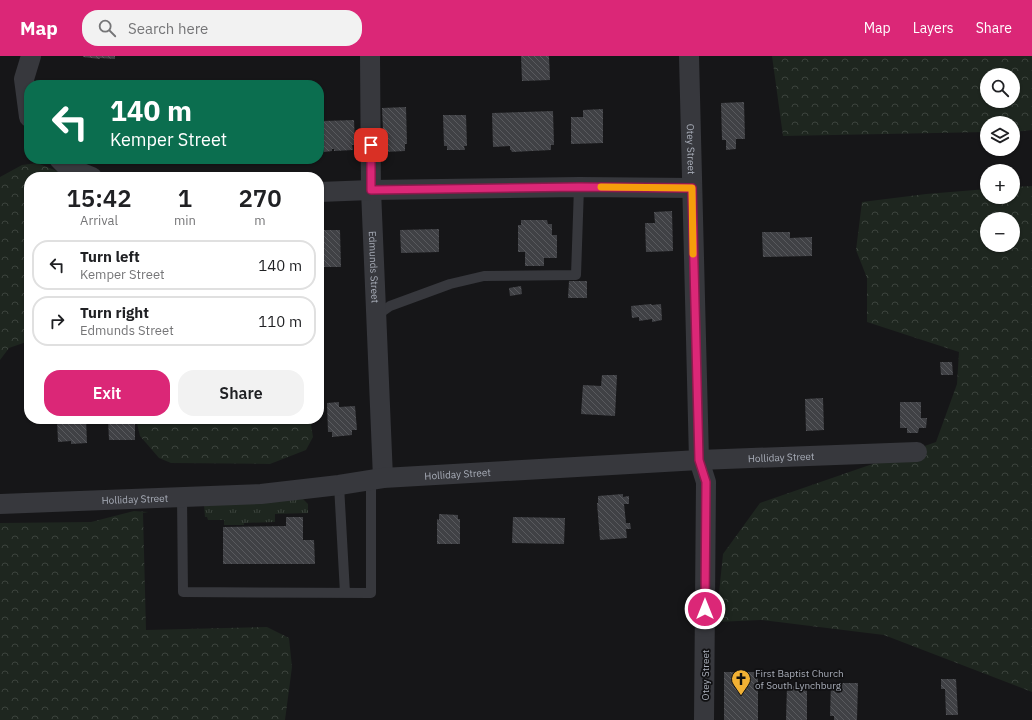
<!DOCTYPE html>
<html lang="en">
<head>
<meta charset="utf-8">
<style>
  :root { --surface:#fff; --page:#f2f2f2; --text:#202124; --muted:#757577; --line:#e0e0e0; --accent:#db2777 }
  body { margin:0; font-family:"IBM Plex Sans",sans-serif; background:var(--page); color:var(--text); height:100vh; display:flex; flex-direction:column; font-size:15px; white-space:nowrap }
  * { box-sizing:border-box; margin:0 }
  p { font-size:13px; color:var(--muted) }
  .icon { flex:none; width:22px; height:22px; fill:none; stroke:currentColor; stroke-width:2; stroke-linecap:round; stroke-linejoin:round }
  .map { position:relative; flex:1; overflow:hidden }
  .panel { position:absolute; left:24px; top:116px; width:300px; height:252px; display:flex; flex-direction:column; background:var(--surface); border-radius:16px; box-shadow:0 1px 3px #0004 }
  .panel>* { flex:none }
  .top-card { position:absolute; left:24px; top:24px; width:300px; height:84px; border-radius:16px; box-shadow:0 1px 3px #0004; background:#0b6e4f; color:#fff; overflow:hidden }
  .buttons { position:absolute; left:980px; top:12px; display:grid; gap:8px }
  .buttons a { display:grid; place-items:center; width:40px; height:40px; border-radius:50%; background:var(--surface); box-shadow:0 1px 3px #0004; font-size:20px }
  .pin { position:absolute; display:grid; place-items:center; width:34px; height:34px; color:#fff; margin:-17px; border-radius:8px; box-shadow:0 2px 6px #0006 }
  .me { position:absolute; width:44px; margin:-22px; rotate:0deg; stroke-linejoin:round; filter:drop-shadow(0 0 3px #0008) }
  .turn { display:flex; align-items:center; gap:14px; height:84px; padding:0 20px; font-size:18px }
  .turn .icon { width:52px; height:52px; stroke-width:2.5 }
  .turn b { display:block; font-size:28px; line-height:34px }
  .eta { display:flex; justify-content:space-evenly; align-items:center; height:68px; text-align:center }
  .eta b { font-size:24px; font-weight:600; line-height:28px }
  .button { display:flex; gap:8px; margin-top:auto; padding:8px 20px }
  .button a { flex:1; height:46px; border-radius:16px; background:var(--accent); color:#fff; font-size:16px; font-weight:600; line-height:46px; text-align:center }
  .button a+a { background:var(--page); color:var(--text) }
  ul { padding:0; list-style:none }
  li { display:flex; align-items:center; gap:12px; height:50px; margin:0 8px 6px; padding:0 12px; border:2px solid var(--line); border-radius:16px }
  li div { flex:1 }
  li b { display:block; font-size:15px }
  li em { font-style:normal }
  header { display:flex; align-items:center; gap:24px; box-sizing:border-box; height:56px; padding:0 20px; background:var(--accent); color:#fff }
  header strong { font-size:19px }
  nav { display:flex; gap:22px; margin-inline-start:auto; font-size:14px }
  .search { width:280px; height:36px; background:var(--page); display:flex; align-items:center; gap:10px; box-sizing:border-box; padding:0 14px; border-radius:16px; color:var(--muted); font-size:15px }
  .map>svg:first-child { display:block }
  .grass { fill:url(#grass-tufts) }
  .forest { fill:url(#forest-crowns); fill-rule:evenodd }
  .building { fill:url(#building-back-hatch) }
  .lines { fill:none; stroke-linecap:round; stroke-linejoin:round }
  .lane { stroke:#37383d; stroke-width:10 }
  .street { stroke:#37383d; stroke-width:20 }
  .route-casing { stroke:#8e194d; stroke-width:10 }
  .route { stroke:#db2777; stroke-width:7 }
  .slow { stroke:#f59e0b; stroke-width:7 }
  .labels { text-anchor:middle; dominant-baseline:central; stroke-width:3.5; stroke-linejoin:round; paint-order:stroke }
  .street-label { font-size:10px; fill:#a8adb8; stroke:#111113 }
  .poi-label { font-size:10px; fill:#a8adb8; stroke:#111113; text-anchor:start }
</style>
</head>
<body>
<header>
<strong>Map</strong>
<div class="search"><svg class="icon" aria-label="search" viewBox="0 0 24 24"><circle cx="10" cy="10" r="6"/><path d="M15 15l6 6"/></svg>Search here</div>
<nav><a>Map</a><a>Layers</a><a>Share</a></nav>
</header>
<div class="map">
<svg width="1032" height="664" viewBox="0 0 1032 664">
  <defs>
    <pattern id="grass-tufts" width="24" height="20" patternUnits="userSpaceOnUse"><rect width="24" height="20" fill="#1e261f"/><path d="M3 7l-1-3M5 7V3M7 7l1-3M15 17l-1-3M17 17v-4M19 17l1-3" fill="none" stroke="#3c433d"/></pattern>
    <pattern id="forest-crowns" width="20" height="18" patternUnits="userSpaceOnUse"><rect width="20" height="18" fill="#1e261f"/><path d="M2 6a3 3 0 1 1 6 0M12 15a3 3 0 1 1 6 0" fill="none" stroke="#3c433d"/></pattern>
    <pattern id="building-back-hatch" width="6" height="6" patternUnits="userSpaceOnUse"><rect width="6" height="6" fill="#404145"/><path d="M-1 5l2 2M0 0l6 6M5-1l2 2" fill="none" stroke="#595a5e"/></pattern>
  </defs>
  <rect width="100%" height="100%" fill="#161618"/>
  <path class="grass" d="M302,442L308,448V457L275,458V466L244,467V469H224V464H208L207,461H205L204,449Z"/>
  <path class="forest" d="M772,0H1032V74L1013,76V67H987V76L783,80ZM987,19H1013V45H987Z
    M37,107L72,121H29V285L9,292L0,304V121L22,109Z
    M1032,130V636L884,579L761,564L716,566L723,498L760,447L936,386L957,328L959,296L867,266V222L856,194L862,146L926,138L987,133V141H1013V131ZM987,163H1013V189H987Z
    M136,363H310L313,381L306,394L270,408L171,407L159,402L140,380Z
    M134,455L148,456L143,457L146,574L267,571L289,582L292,611L285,664H0V467L91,466Z"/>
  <path class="building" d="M83,0H115V3L100,2V3L83,1Z
    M521,0H549L550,24L522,25Z
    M284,24H299V29H284Z
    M744,46L745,83H736V93L726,94V84H722L721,47Z
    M406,51L407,88H405V95L384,96L382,52Z
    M603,53V87L571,88V61H583V54Z
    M553,55L554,89H551V94L512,96L511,94H510V90L493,91L492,57Z
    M443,59H466L467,90H464L465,94H447V90H444Z
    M354,64L355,89H352L353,94L334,95V93H332V95L324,96L322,65Z
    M672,155L673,195L646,196L645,167H655L654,156Z
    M521,164H547L548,168H552V179H557V202H544V210H525V196H518V169H521Z
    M439,173V196L401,197L400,174Z
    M319,174H340L341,211H319Z
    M762,176H790V182L812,181V200L763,201Z
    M569,225H587V242H568Z
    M521,230L522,238L510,240L509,232Z
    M651,248L652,249L661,248L662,264L652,266V263L639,265V261L632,262L631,250Z
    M940,306H952L953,319H941Z
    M602,319H617L615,360L581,358L583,329L601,330Z
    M823,342L824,374L806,375L805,343Z
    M339,346V351L355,350L357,374H352V379L332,381V376H328L327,347Z
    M900,346H921V362H927L926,372H919L918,377H907V372H900Z
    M57,363H86L87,387L71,388V385L58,386Z
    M108,363H135V384H109Z
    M623,438V441L629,440V448H624L626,467H630L631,473H626L627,482L600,484L597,447H598V440Z
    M439,458L458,459V463H460V488H437V463L439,464Z
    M286,461H303V484H314L315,508H223V471L286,470Z
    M513,461L565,462L564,488L512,487Z
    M724,616H758V664H724Z
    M941,623H956L958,659H946L945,633H941Z
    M831,627H858L857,664H834V660H830Z
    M787,630H807V664H786Z"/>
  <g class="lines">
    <path class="lane" d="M376,260L390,250L450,228L484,220L576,219L579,131
      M339,429L345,537
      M182,441L183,536L371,537V424"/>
    <g class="street">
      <path id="s1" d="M370,0L371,134L383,422"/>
      <path id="s2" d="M689,0L699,404L706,426L704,664"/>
      <path d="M29,61L24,23L31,0"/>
      <path d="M59,103L67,111L92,121"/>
      <path d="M319,136L371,134L579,131L692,132"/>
      <path id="s3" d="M0,448L261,438L339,429L383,422L699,404L917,396"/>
    </g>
  </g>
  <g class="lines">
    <g class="route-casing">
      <path id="route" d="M371,89V134L579,131L692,132L699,404L706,426L705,553"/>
    </g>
    <use href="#route" class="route"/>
    <path class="slow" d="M601,131L692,132L693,198"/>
  </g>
  <defs>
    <g id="church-pin" transform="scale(1)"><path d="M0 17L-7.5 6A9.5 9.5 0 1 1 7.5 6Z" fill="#f2b134" stroke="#111113"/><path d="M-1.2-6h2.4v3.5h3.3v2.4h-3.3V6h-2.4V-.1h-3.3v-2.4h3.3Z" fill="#111"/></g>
  </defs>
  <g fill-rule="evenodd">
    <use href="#church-pin" x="741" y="623"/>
  </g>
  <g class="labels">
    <g class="street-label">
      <text stroke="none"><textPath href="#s2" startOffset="93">Otey Street</textPath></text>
      <text stroke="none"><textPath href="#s1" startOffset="211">Edmunds Street</textPath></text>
      <text stroke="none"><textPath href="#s3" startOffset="783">Holliday Street</textPath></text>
      <text stroke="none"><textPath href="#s3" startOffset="459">Holliday Street</textPath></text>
      <text stroke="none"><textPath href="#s3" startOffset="135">Holliday Street</textPath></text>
      <text transform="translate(705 619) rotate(-90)">Otey Street</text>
    </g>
    <g class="poi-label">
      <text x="755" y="617">First Baptist Church<tspan x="755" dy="12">of South Lynchburg</tspan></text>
    </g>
  </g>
</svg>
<div class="buttons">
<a><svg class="icon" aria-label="search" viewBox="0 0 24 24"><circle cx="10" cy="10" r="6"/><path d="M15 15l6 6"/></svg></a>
<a><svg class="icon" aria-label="layers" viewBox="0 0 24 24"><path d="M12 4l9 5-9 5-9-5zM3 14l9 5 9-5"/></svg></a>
<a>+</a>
<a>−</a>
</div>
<div class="pin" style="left:371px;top:89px;background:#d93025"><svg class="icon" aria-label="arrive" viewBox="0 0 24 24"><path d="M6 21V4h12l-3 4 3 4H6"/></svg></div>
<svg class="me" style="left:705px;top:553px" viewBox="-20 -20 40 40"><circle r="17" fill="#db2777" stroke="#fff" stroke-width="3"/><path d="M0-11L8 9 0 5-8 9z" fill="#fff"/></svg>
<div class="top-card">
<div class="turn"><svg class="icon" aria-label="left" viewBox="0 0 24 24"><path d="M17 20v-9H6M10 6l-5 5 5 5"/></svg><div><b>140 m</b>Kemper Street</div></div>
</div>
<section class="panel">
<div class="eta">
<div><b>15:42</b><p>Arrival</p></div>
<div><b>1</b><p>min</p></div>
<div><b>270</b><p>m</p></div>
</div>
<ul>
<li><svg class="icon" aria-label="left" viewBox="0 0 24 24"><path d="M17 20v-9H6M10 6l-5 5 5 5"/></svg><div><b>Turn left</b><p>Kemper Street</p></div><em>140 m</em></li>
<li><svg class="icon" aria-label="right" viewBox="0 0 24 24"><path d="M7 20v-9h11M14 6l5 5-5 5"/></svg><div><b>Turn right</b><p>Edmunds Street</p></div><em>110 m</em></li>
</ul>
<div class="button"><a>Exit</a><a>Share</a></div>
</section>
</div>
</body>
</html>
